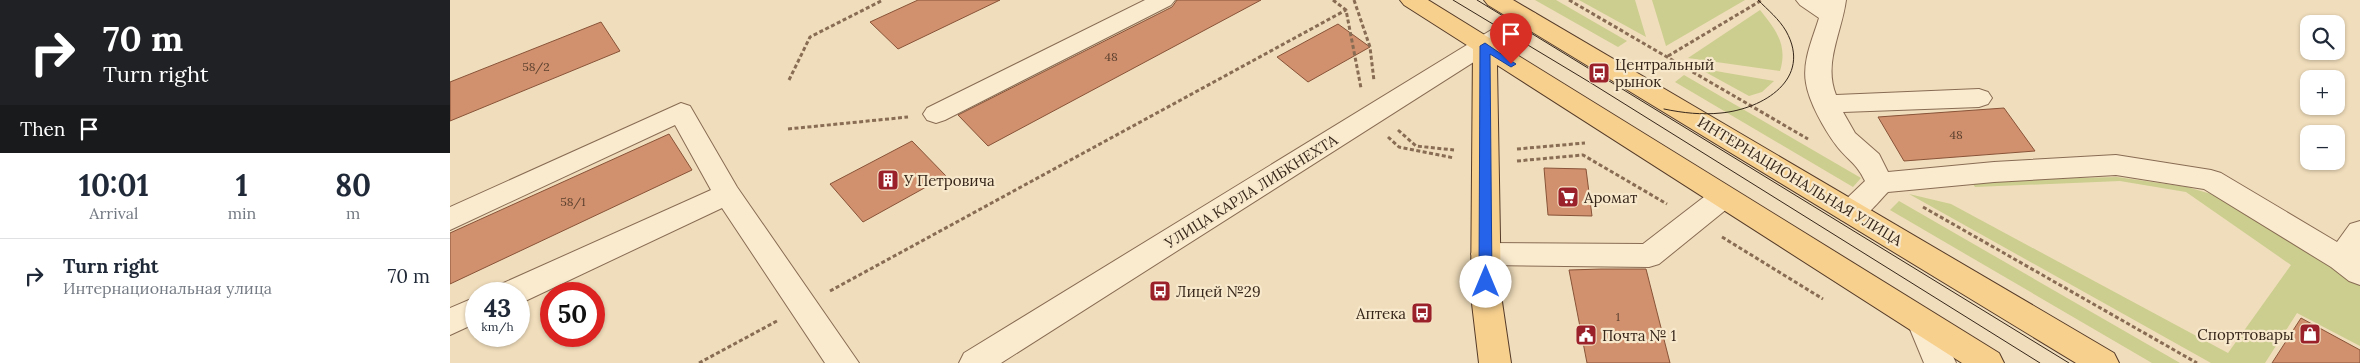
<!DOCTYPE html>
<html lang="en">
<head>
<meta charset="utf-8">
<style>
  :root { --surface:#fff; --page:#f6f6f7; --text:#1f2937; --muted:#747a83; --line:#e0e1e3 }
  body { margin:0; font-family:Lora,serif; background:var(--page); color:var(--text); height:100vh; display:flex; flex-direction:column; font-size:19px; white-space:nowrap }
  * { box-sizing:border-box; margin:0 }
  p { font-size:16px; color:var(--muted) }
  .icon { flex:none; width:28px; height:28px; fill:none; stroke:currentColor; stroke-width:2; stroke-linecap:round; stroke-linejoin:round }
  .map { position:relative; flex:1; overflow:hidden }
  .sheet { display:flex; flex-direction:column; background:var(--surface); width:450px }
  .sheet>* { flex:none }
  .banner { background:#202124; color:#fff; overflow:hidden }
  .controls { position:absolute; left:1850px; top:15px; display:grid; gap:10px }
  .controls a { display:grid; place-items:center; width:45px; height:45px; border-radius:10px; background:var(--surface); box-shadow:0 1px 4px #0004; font-size:25px }
  .speed { position:absolute; left:15px; top:282px; display:flex; gap:10px; font-size:25px; font-weight:700; text-align:center }
  .speed>* { display:grid; place-content:center; width:65px; height:65px; border-radius:50%; background:var(--surface); box-shadow:0 1px 4px #0004; line-height:1 }
  .speed small { font-size:12px; font-weight:400 }
  .speed .limit { border:8px solid #d22; background:#fff; color:#111 }
  .pin { position:absolute; display:grid; place-items:center; width:42px; height:42px; color:#fff; margin:-51px -21px; border-radius:50% 50% 50% 0; rotate:-45deg; box-shadow:0 0 5px #0007 }
  .pin .icon { rotate:45deg }
  .me { position:absolute; width:55px; margin:-28px; rotate:0deg; stroke-linejoin:round; filter:drop-shadow(0 0 4px #0008) }
  .turn { display:flex; align-items:center; gap:18px; height:105px; padding:0 20px; font-size:22px }
  .turn .icon { width:65px; height:65px; stroke-width:2.5 }
  .turn b { display:block; font-size:35px; line-height:42px }
  .then { display:flex; align-items:center; height:48px; padding:0 20px; background:#0003; gap:10px; font-size:19px }
  .eta { display:flex; justify-content:space-evenly; align-items:center; height:85px; text-align:center }
  .eta b { font-size:30px; font-weight:800; line-height:35px }
  ul { padding:0; list-style:none }
  li { display:flex; align-items:center; gap:15px; height:75px; padding:0 20px; border-top:1px solid var(--line) }
  li div { flex:1 }
  li b { display:block; font-size:19px }
  li em { font-style:normal }
  main { display:flex; flex:1; min-height:0 }
  .map>svg:first-child { display:block }
  .green { fill:#cbce8f }
  .building { fill:#d1916e; stroke:#885338 }
  .lines { fill:none; stroke-linecap:round; stroke-linejoin:round }
  .minor-casing { stroke:#886c54; stroke-width:2 }
  .major-casing { stroke:#553b29; stroke-width:2 }
  .path { stroke:#886c54; stroke-width:3; stroke-dasharray:4 2.5; stroke-linecap:butt }
  .minor { fill:#fbebce; fill-rule:evenodd }
  .major { fill:#f7d08e; fill-rule:evenodd }
  .tram { stroke:#36261a; stroke-width:1 }
  .route { fill:#2563eb; stroke:#184099 }
  .labels { text-anchor:middle; dominant-baseline:central; stroke-width:4.5; stroke-linejoin:round; paint-order:stroke }
  .number-label { font-size:12px; fill:#5d412f }
  .poi-label { font-size:15px; fill:#36261a; stroke:#f7e8cb; text-anchor:start }
  .street-label { font-size:15px; fill:#36261a; stroke:#f7e8cb }
</style>
</head>
<body>
<main>
<section class="sheet">
<div class="banner">
<div class="turn"><svg class="icon" aria-label="right" viewBox="0 0 24 24"><path d="M7 20v-9h11M14 6l5 5-5 5"/></svg><div><b>70 m</b>Turn right</div></div>
<div class="then">Then<svg class="icon" aria-label="arrive" viewBox="0 0 24 24"><path d="M6 21V4h12l-3 4 3 4H6"/></svg></div>
</div>
<div class="eta">
<div><b>10:01</b><p>Arrival</p></div>
<div><b>1</b><p>min</p></div>
<div><b>80</b><p>m</p></div>
</div>
<ul>
<li><svg class="icon" aria-label="right" viewBox="0 0 24 24"><path d="M7 20v-9h11M14 6l5 5-5 5"/></svg><div><b>Turn right</b><p>Интернациональная улица</p></div><em>70 m</em></li>
</ul>
</section>
<div class="map">
<svg width="1910" height="363" viewBox="0 0 1910 363">
  <rect width="100%" height="100%" fill="#f0ddbb"/>
  <path class="green" d="M1085,0H1106L1177,41L1168,47Z
    M1129,0H1185L1196,37Z
    M1202,0H1295L1216,46Z
    M1310,10C1326,30 1338,45 1330,71L1238,58Z
    M1248,68L1324,81L1312,92L1299,96Z
    M1234,75L1411,178L1403,187L1225,82Z
    M1667,177L1737,187L1775,198L1910,284V346L1847,313L1815,363H1761L1459,194L1501,204L1778,353L1841,265L1736,192L1670,181L1525,187L1521,181Z
    M1449,201L1730,363H1702L1440,210Z"/>
  <path class="building" d="M468,0H550L448,49L420,22Z
    M727,0H811L538,146L508,115L722,7Z
    M151,22L170,51L0,121V82Z
    M888,24L920,47L858,82L827,57Z
    M1554,108L1585,151L1454,161L1428,117Z
    M219,134L242,170L0,284V233Z
    M462,141L496,176L413,222L380,184Z
    M1094,168L1136,169L1142,216L1098,215Z
    M1151,269H1196L1220,363H1137L1119,270Z
    M1851,318L1910,350V363H1822Z"/>
  <g class="lines">
    <g class="minor-casing">
      <path id="minor" d="M695,0H725L721,5L495,120L486,123L477,120L473,114L477,108Z
        M1346,0H1396C1392,32 1373,63 1386,95L1529,89L1538,92L1542,98L1538,104L1529,107L1393,112L1405,133L1429,154L1438,172L1544,162L1666,155L1761,170L1771,173L1887,242L1900,224L1910,221V285L1899,281L1881,267L1754,189L1666,175L1544,182L1438,192C1424,206 1412,226 1391,220L1387,212L1391,204L1415,181C1406,162 1397,160 1386,145C1374,129 1359,102 1356,83C1352,61 1363,38 1369,18L1350,5Z
        M1077,11L1085,13L1089,18L1085,23L551,363H509L514,353L1069,13Z
        M231,103L240,106L287,187L409,363H375L272,208L71,303H69V294H45L49,285L261,190L225,125L0,230V207Z
        M1273,187L1283,190L1287,197L1283,204L1209,264L1199,267L1036,265L1026,262L1021,254L1026,246L1036,243L1193,244L1263,190Z
        M26,297V323L0,335V308Z
        M1472,309L1483,313L1506,363H1474L1457,322L1461,313Z"/>
    </g>
    <g class="major-casing">
      <path id="major" d="M950,0H978L1549,353L1554,363H1512L1047,65L1051,295L1061,363H1029L1021,295L1023,49L954,5Z
        M1034,0H1063L1664,353L1669,363H1626L1038,5Z"/>
    </g>
    <path class="path" d="M883,0L896,10L911,88
      M904,0L920,47L924,81
      M1119,0L1358,139
      M1218,56L1312,0
      M339,80L360,37L433,0
      M338,129L458,117
      M948,130L966,146L1004,150
      M938,137L949,147L1004,158
      M1067,149L1135,143
      M1067,161L1133,155L1217,204
      M1473,207L1747,363
      M1272,237L1373,299
      M380,291L896,10
      M249,363L327,321"/>
    <use href="#minor" class="minor"/>
    <use href="#major" class="major"/>
    <path class="tram" d="M1003,0L1141,83L1590,363
      M1027,0L1619,363
      M1214,109C1233,113 1252,115 1271,113C1313,109 1363,79 1336,31C1329,19 1318,10 1308,0"/>
  </g>
  <path class="route" d="M1035,43L1066,64L1061,67L1040,54L1042,282L1036,287L1029,282L1030,46Z"/>
  <defs>
    <g id="bus-square" transform="scale(1.125)"><rect x="-9" y="-9" width="18" height="18" rx="4" fill="#9a2129" stroke="#f7e8cb"/><path d="M-5-6H5V4H4V6H2V4H-2V6H-4V4H-5ZM-3.5-4V0h7V-4ZM-3.5 1.2v1.5H-2V1.2ZM2 1.2v1.5H3.5V1.2Z" fill="#fff"/></g>
    <g id="building-square" transform="scale(1.125)"><rect x="-9" y="-9" width="18" height="18" rx="4" fill="#9a2129" stroke="#f7e8cb"/><path d="M-4-6H4V6H1V3H-1V6H-4ZM-2.5-4.3h1.7v1.8h-1.7ZM.8-4.3h1.7v1.8H.8ZM-2.5-1h1.7V.8h-1.7ZM.8-1h1.7V.8H.8Z" fill="#fff"/></g>
    <g id="supermarket-square" transform="scale(1.125)"><rect x="-9" y="-9" width="18" height="18" rx="4" fill="#9a2129" stroke="#f7e8cb"/><path d="M-6-5.5h2.5l.6 2H6L4.5 2H-2.5L-4.4-4H-6ZM-1.5 3.2a1.3 1.3 0 1 0 .1 0ZM3 3.2a1.3 1.3 0 1 0 .1 0Z" fill="#fff"/></g>
    <g id="shop-square" transform="scale(1.125)"><rect x="-9" y="-9" width="18" height="18" rx="4" fill="#9a2129" stroke="#f7e8cb"/><path d="M-5-2.5h2.3a2.7 3.5 0 0 1 5.4 0H5L5.5 6h-11ZM-1.5-2.5h3a1.5 2.3 0 0 0-3 0Z" fill="#fff"/></g>
    <g id="civic-square" transform="scale(1.125)"><rect x="-9" y="-9" width="18" height="18" rx="4" fill="#9a2129" stroke="#f7e8cb"/><path d="M-.6-6.5H3V-4.5H.6V-3L4-1V1h2V6H-6V1h2V-1L-.6-3ZM-1.2 2.5V6h2.4V2.5Z" fill="#fff"/></g>
  </defs>
  <g fill-rule="evenodd">
    <use href="#bus-square" x="1149" y="73"/>
    <use href="#building-square" x="438" y="180"/>
    <use href="#supermarket-square" x="1118" y="197"/>
    <use href="#bus-square" x="710" y="291"/>
    <use href="#bus-square" x="972" y="313"/>
    <use href="#shop-square" x="1860" y="334"/>
    <use href="#civic-square" x="1136" y="335"/>
  </g>
  <g class="labels">
    <g class="number-label">
      <text x="661" y="56">48</text>
      <text x="86" y="66">58/2</text>
      <text x="1506" y="134">48</text>
      <text x="123" y="201">58/1</text>
      <text x="1168" y="316">1</text>
    </g>
    <g class="poi-label">
      <text x="1165" y="64">Центральный<tspan x="1165" dy="17">рынок</tspan></text>
      <text x="454" y="180">У Петровича</text>
      <text x="1134" y="197">Аромат</text>
      <text x="726" y="291">Лицей №29</text>
      <text x="956" y="313" text-anchor="end">Аптека</text>
      <text x="1844" y="334" text-anchor="end">Спорттовары</text>
      <text x="1152" y="335">Почта № 1</text>
    </g>
    <g class="street-label">
      <text transform="translate(1350 181) rotate(31)">ИНТЕРНАЦИОНАЛЬНАЯ УЛИЦА</text>
      <text transform="translate(801 191) rotate(-32)">УЛИЦА КАРЛА ЛИБКНЕХТА</text>
    </g>
  </g>
</svg>
<div class="controls">
<a><svg class="icon" aria-label="search" viewBox="0 0 24 24"><circle cx="10" cy="10" r="6"/><path d="M15 15l6 6"/></svg></a>
<a>+</a>
<a>−</a>
</div>
<div class="speed"><div>43<small>km/h</small></div><div class="limit">50</div></div>
<div class="pin" style="left:1061px;top:64px;background:#d93025"><svg class="icon" aria-label="arrive" viewBox="0 0 24 24"><path d="M6 21V4h12l-3 4 3 4H6"/></svg></div>
<svg class="me" style="left:1036px;top:282px" viewBox="-20 -20 40 40"><circle r="19" fill="#fff"/><path d="M0-13L10 11 0 6-10 11z" fill="#2563eb"/></svg>
</div>
</main>
</body>
</html>
